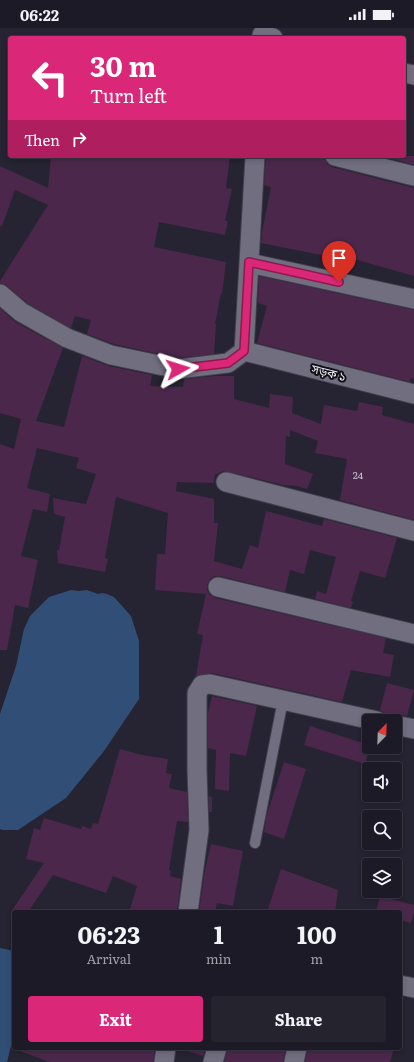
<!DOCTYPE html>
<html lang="en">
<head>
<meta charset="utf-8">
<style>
  :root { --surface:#1c1a26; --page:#25232e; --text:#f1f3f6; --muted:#a0a1a7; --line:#3a3843; --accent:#db2777 }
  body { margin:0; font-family:Literata,"Noto Sans Bengali",serif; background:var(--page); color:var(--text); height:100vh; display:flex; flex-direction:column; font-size:15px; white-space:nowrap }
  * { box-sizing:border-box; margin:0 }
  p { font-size:13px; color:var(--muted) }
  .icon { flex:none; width:22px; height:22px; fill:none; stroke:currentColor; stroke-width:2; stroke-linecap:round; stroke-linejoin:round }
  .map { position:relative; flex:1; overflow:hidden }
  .panel { position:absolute; left:12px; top:882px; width:390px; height:140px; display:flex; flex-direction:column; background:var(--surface); border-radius:4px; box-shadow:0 2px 6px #0003,0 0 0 1px var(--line) }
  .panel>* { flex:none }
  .guide { position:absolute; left:8px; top:8px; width:398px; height:122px; border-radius:4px; box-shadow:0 2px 6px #0003,0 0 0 1px var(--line); background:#db2777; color:#fff; overflow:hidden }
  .needle { width:26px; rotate:23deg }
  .tools { position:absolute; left:362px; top:686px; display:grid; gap:8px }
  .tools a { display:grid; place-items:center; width:40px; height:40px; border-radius:4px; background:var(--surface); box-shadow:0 2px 6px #0003,0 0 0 1px var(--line); font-size:20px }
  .pin { position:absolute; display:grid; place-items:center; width:34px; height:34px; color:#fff; margin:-41px -17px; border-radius:50% 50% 50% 0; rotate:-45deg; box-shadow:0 0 4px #0007 }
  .pin .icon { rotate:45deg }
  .me { position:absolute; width:44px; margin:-22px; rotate:84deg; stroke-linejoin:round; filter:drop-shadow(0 0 3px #0008) }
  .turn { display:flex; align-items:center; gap:14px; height:84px; padding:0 16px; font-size:18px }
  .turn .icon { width:52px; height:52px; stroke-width:2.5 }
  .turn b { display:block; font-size:28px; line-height:34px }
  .then { display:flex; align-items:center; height:38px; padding:0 16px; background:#0003; gap:8px; font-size:15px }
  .eta { display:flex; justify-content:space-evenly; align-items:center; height:68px; text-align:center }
  .eta b { font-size:24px; font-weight:700; line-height:28px }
  .cta { display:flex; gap:8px; margin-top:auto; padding:8px 16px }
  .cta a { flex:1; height:46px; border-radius:4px; background:var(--accent); color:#fff; font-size:16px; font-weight:700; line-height:46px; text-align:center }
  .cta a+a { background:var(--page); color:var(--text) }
  .status { display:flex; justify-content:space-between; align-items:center; height:28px; padding:0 20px; background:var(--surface); direction:ltr }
  .status svg { height:11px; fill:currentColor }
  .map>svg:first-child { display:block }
  .water { fill:#314f76 }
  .building { fill:#4b284b }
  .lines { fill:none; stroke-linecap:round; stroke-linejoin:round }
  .lane-casing { stroke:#413f4c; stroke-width:12 }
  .street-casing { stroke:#413f4c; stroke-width:21 }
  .lane { stroke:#716e80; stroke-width:10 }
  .street { stroke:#716e80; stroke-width:19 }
  .route-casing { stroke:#8e194d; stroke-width:10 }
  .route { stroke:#db2777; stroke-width:7 }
  .labels { text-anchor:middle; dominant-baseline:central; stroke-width:4; stroke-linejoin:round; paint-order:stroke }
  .number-label { font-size:10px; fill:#cac0d0 }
  .street-label { font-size:12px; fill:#f4f3fd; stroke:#0f0e14 }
</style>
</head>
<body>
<div class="status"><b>06:22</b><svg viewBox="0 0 49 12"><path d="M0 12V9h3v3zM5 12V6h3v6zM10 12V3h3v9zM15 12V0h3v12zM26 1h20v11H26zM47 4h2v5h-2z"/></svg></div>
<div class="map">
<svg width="414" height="1034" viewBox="0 0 414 1034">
  <rect width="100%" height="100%" fill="#262332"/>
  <path class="water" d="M71,562L79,563L87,562L98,566L102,565L107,566L114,569L131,588L139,613V671L104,723L66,770L18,802H3L0,801V686L16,638L24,601L30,588L49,569Z
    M0,920L14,923V1006L7,1034H0Z"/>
  <path class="building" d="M51,128H230L226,160L232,161L225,193H228L225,207L159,194L154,219L226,234L222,266L221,265L215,296H216L214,326L178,330L114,316L87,306L91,292L75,288L71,300L27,275L7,258L0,255V253L48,177L15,162L2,198H0V138L48,160Z
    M266,128H324L327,136L332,139L414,160V248L354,231L353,233L326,226V228L261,215L262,204L271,159L264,157Z
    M380,128H414V137Z
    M259,248L414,282V351L410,350V354L257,315L267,278L258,275Z
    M0,280L15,294L63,320L36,393L64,399L82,328L109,338L152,347L150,358L183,359L184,351L215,348H234V371L269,380L270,366L293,369L292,385L321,396L324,377L357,383L359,374L383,379L382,387L414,396V492L340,472L347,431L315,425L318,413L290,402V409L286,408L285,436L313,446L307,461L297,458L283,457L255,450L223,443L218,446H215L214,455L177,454L176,463L214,471V495H218L214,533L242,541L250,517L258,520L266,483L322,498L324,491L397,510L385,550L360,543L351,573L353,574L351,580L315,571L317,563L326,566L336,529L310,522L304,546L290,542L285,564L220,548H215L210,551L207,557V562L210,567L215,570L386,610L383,625L394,627L390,649L351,642L342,674L212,645L196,648L203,607L197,606L206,566L155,562L157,526H165L168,485L116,469L105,530L108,531L105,544L58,535L57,522H59L65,489L54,486L53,470L86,476L96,446L76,440L79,430L37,420L27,460L50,466L47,484L33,481L21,528L38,532L28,580L15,577L7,622H0V416L14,421L21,391L0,385Z
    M387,655L414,662L407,688L397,686H392L387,689L384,685L380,682Z
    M212,668L257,678L246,728L230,725L229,763L215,761L216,722L208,720V685Z
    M310,698L369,717L370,719L365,736L304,717Z
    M120,721L142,727L168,731L166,745L172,746L169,760L187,764L188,794L177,793L169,842L171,843L170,848L181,851L177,884H129L137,858L113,848L106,865L53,847L28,884H11L44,835L26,831L34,800L40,802L44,790L81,801L82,798L91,801L93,795L98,796Z
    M284,734L306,741L284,811L264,804L267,786Z
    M209,768L212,769V784H209Z
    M211,816L243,823L233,878L217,875L215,884H199L205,842Z
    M281,841L338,862L335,884H267Z
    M380,868L414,877V884L411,895L400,892V884H376Z
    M15,1020H155L153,1034H49L15,1021Z
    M188,1020H206L203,1028L187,1023Z
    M228,1020H286L283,1034H224Z
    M308,1020H394L390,1034H305Z"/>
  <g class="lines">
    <g class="lane-casing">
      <path id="lane" d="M255,815L283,672"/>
    </g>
    <g class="street-casing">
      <path id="street" d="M262,7L273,10
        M404,45L414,47
        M335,128L414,148
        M249,235L414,271
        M0,266L21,284L67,310L111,327L178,341L228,335L244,323
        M244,323L255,128
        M244,323L414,366
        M226,454L414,503
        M218,559L414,606
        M395,697L414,701
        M188,884L199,802L197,742V665L202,657L210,656L377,693
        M400,957L414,960
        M164,1034L166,1020
        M213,1034L217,1020
        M294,1034L297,1020"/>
    </g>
    <use href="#lane" class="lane"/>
    <use href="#street" class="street"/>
  </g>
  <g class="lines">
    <g class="route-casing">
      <path id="route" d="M178,341L228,335L244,323L249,234L339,254"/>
    </g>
    <use href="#route" class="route"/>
  </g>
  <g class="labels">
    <g class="number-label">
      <text x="358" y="446">24</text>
    </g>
    <g class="street-label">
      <text transform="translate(329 344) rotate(14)">সড়ক ১</text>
    </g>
  </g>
</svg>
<div class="tools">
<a><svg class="needle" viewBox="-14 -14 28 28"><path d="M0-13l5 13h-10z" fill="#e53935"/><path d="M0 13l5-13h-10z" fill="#a0a1a7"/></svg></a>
<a><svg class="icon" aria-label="sound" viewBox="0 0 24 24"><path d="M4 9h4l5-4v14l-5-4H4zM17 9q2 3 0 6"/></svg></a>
<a><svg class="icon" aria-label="search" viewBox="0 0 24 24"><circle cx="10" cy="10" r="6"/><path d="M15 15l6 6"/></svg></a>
<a><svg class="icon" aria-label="layers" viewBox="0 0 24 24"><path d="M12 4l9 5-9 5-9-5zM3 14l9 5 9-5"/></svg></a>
</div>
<div class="pin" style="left:339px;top:254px;background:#d93025"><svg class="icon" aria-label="arrive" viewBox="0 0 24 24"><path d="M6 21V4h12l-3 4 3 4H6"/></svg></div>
<svg class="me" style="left:178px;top:341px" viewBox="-20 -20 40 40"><path d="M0-17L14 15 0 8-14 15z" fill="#db2777" stroke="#fff" stroke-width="4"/></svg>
<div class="guide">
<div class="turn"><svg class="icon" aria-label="left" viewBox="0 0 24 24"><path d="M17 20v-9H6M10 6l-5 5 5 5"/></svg><div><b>30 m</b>Turn left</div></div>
<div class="then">Then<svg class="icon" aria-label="right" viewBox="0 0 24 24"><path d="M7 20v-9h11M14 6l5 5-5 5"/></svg></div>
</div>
<section class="panel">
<div class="eta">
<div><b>06:23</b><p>Arrival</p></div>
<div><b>1</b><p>min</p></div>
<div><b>100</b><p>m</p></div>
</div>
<div class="cta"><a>Exit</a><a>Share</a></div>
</section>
</div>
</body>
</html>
